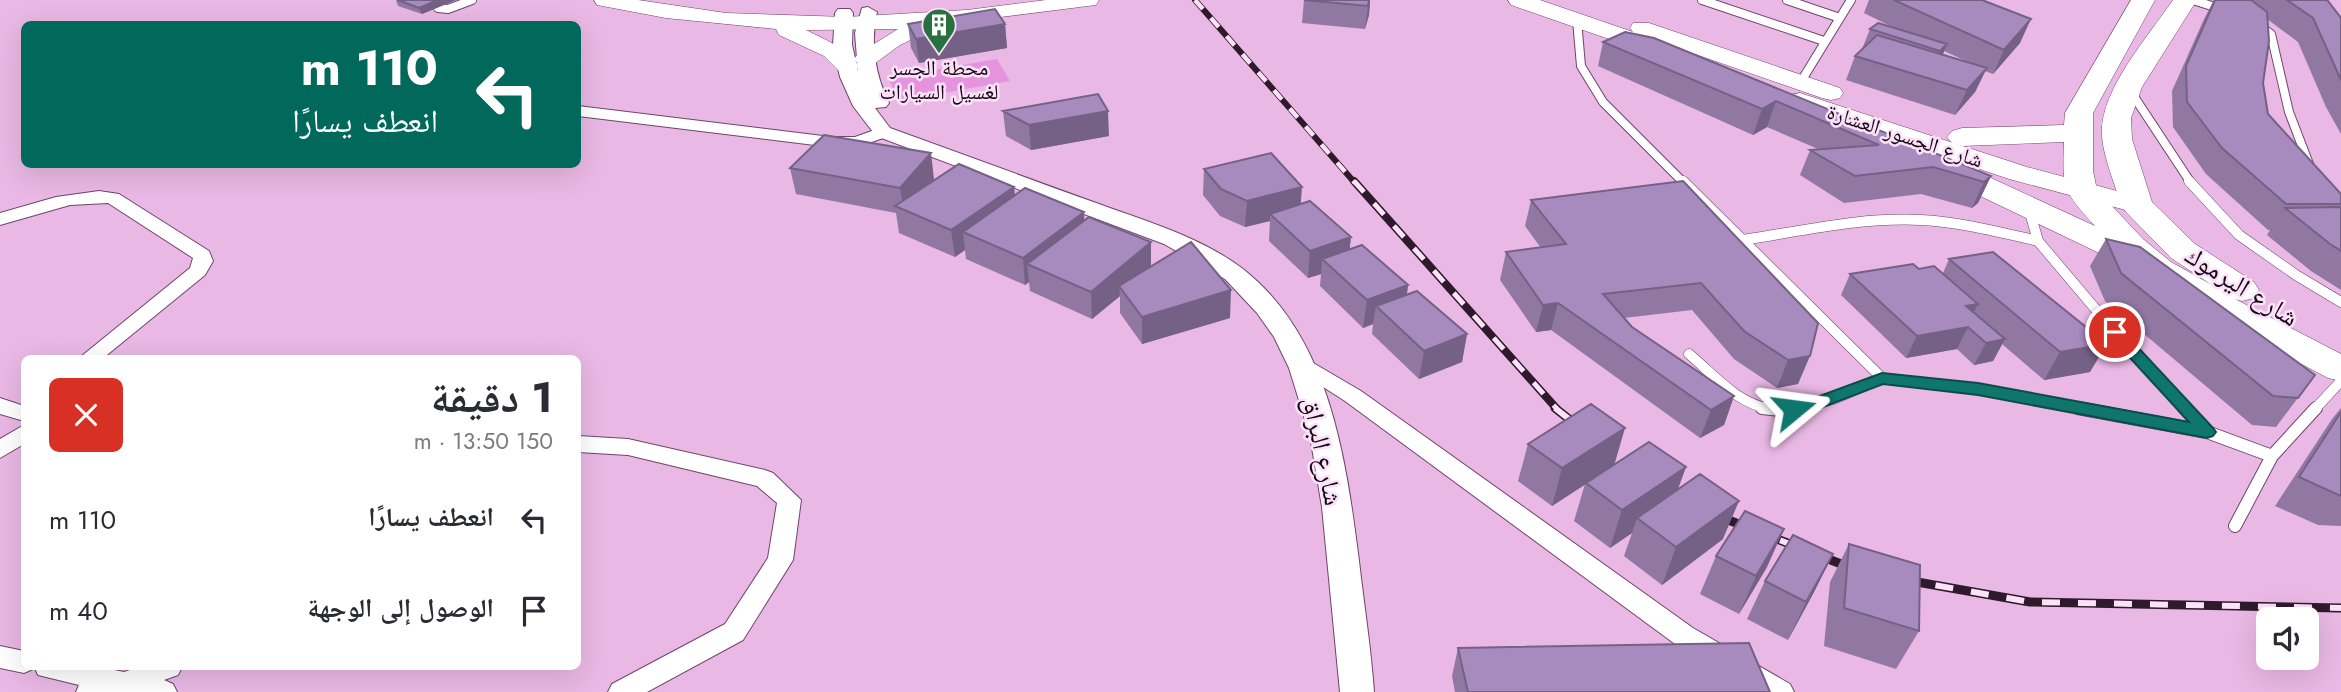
<!DOCTYPE html>
<html lang="ar">
<head>
<meta charset="utf-8">
<style>
  :root { --surface:#fff; --page:#f7f7f7; --text:#2b2b33; --muted:#7c7c81 }
  body { margin:0; font-family:Jost,"Noto Naskh Arabic",sans-serif; background:var(--page); color:var(--text); direction:rtl; height:100vh; display:flex; flex-direction:column; font-size:26px; white-space:nowrap }
  * { box-sizing:border-box; margin:0 }
  p { font-size:23px; color:var(--muted) }
  .icon { flex:none; width:38px; height:38px; fill:none; stroke:currentColor; stroke-width:2; stroke-linecap:round; stroke-linejoin:round }
  .map { position:relative; flex:1; overflow:hidden; direction:ltr }
  .side { position:absolute; left:21px; top:355px; width:560px; height:315px; display:flex; flex-direction:column; background:var(--surface); border-radius:10px; box-shadow:0 7px 28px #0002; direction:rtl }
  .side>* { flex:none }
  .guide { position:absolute; left:21px; top:21px; width:560px; height:147px; border-radius:10px; box-shadow:0 7px 28px #0002; direction:rtl; background:#00695c; color:#fff; overflow:hidden }
  .fabs { position:absolute; left:2256px; top:607px; display:grid; gap:14px }
  .fabs a { display:grid; place-items:center; width:63px; height:63px; border-radius:10px; background:var(--surface); box-shadow:0 7px 28px #0002; font-size:35px }
  .pin { position:absolute; display:grid; place-items:center; width:60px; height:60px; color:#fff; margin:-30px; border:4px solid #fff; border-radius:50%; box-shadow:0 2px 7px #0007 }
  .me { position:absolute; width:77px; margin:-38px; rotate:74deg; stroke-linejoin:round; filter:drop-shadow(0 0 5px #0008) }
  .turn { display:flex; align-items:center; gap:24px; height:147px; padding:0 28px; font-size:32px }
  .turn .icon { width:91px; height:91px; stroke-width:2.5 }
  .turn b { display:block; font-size:49px; line-height:60px }
  .round { display:grid; place-items:center; flex:none; width:74px; height:74px; border-radius:10px; background:var(--page) }
  .headline { display:flex; align-items:center; justify-content:space-between; height:119px; padding:0 28px }
  h1 { font-size:42px; font-weight:700; line-height:52px }
  ul { padding:0; list-style:none }
  li { display:flex; align-items:center; gap:21px; height:91px; padding:0 28px }
  li div { flex:1 }
  li b { display:block; font-size:26px }
  li em { font-style:normal }
  .map>svg:first-child { display:block }
  .green { fill:#e693df }
  .lines { fill:none; stroke-linecap:round; stroke-linejoin:round }
  .service-far2-casing { stroke:#6f456b; stroke-width:10 }
  .service-far1-casing { stroke:#6f456b; stroke-width:11 }
  .service-casing { stroke:#6f456b; stroke-width:14 }
  .minor-casing { stroke:#6f456b; stroke-width:2 }
  .tertiary-casing { stroke:#6f456b; stroke-width:2 }
  .secondary-casing { stroke:#6f456b; stroke-width:1 }
  .trunk-casing { stroke:#6f456b; stroke-width:1 }
  .service-far2 { stroke:#fff; stroke-width:8 }
  .service-far1 { stroke:#fff; stroke-width:10 }
  .service { stroke:#fff; stroke-width:12 }
  .minor { fill:#fff; fill-rule:evenodd }
  .tertiary { fill:#fff; fill-rule:evenodd }
  .secondary { fill:#fff; fill-rule:evenodd }
  .trunk { fill:#fff; fill-rule:evenodd }
  .rail-far2-casing { stroke:#2e1a2b; stroke-width:6 }
  .rail-far1-casing { stroke:#2e1a2b; stroke-width:8 }
  .rail-casing { stroke:#2e1a2b; stroke-width:9 }
  .rail-far2 { stroke:#fce2f9; stroke-width:4.5; stroke-dasharray:12; stroke-linecap:butt }
  .rail-far1 { stroke:#fce2f9; stroke-width:5; stroke-dasharray:15; stroke-linecap:butt }
  .rail { stroke:#fce2f9; stroke-width:6; stroke-dasharray:18; stroke-linecap:butt }
  .wall { fill:#9078a3; fill-rule:evenodd }
  .shaded-wall { fill:#756185 }
  .building { fill:#a78bbe; stroke:#756185; stroke-width:2 }
  .route { fill:#0f766e; stroke:#0a4d48; stroke-width:2 }
  .labels { text-anchor:middle; dominant-baseline:central; stroke-width:5; stroke-linejoin:round; paint-order:stroke }
  .far-poi-label { font-size:21px; fill:#170715; stroke:#fce2f9 }
  .far-street-label { font-size:21px; fill:#170715; stroke:#fce2f9 }
  .street-label { font-size:26px; fill:#170715; stroke:#fce2f9 }
</style>
</head>
<body>
<div class="map">
<svg width="2341" height="692" viewBox="0 0 2341 692">
  <rect width="100%" height="100%" fill="#e9b8e4"/>
  <path class="green" d="M997,59L1010,81L899,101L888,78Z"/>
  <g class="lines">
    <g class="service-far2-casing">
      <path id="service-far2" d="M1702,0L1824,41
        M1787,0L1840,18
        M2193,0L2224,10
        M438,8L448,9L472,0
        M1577,20L1581,66L1603,102L1684,183
        M2258,25L2271,34L2289,112L2309,164
        M1800,83L1851,0
        M2129,89L2191,183"/>
    </g>
    <g class="service-far1-casing">
      <path id="service-far1" d="M1683,181L1882,378L1978,389L2087,409
        M2189,181L2239,235L2296,275L2341,302
        M2029,209L2038,241L2131,351L2186,409
        M1743,240C1802,231 1861,217 1921,220C1960,222 1999,232 2038,241
        M1689,354C1714,375 1738,405 1772,409
        M1792,409L1834,399L1882,378
        M2315,409L2341,381"/>
    </g>
    <g class="service-casing">
      <path id="service" d="M1762,408L1781,410L1803,408
        M2078,408L2207,432
        M2184,408L2207,432L2272,456
        M2235,526L2272,456L2316,408"/>
    </g>
    <g class="minor-casing">
      <path id="minor" d="M578,106L831,137H855L883,127L891,132L889,136L857,147H831L578,116Z
        M99,191L119,194L209,251L213,261L205,275L102,359H78L190,268L193,258L108,203L70,205L0,225V213L56,197Z
        M1303,357L1361,391L1693,628L1790,684L1794,692H1756L1675,644L1345,401L1295,369L1292,364L1295,359Z
        M0,398L24,406V421L0,414Z
        M24,425V444L0,458V439Z
        M578,436L628,439L765,470L773,473L801,500L793,560L743,640L647,692H608L612,684L725,624L768,558L777,503L757,486L628,455L578,452Z
        M0,646L24,651V667H100L124,672L138,667H182L178,675L164,680L173,684L177,692H76L79,685L38,675L35,668L24,673L0,668Z"/>
    </g>
    <g class="tertiary-casing">
      <path id="tertiary" d="M868,7L877,12C870,42 875,75 889,103L886,107L875,108L890,128C960,153 1029,179 1099,204C1148,222 1201,237 1243,269C1330,337 1346,459 1359,561C1364,605 1371,648 1374,692H1340L1322,507L1310,436L1289,368L1274,337L1257,313L1225,279L1164,244L876,136L853,106L840,77L833,45L835,13L838,9H850L853,13L852,45L858,71L855,33L862,8Z"/>
    </g>
    <g class="secondary-casing">
      <path id="secondary" d="M594,0H638L726,13L846,17L967,10L1046,0H1099L1096,5L1088,6L930,26L927,32L900,45L874,64H858L854,59L858,54L898,29L806,30C826,40 845,47 859,66L855,71H839L824,56L779,35L776,29L666,18L597,5Z
        M1508,0H1540L1633,32L1630,28L1633,23H1649L1840,88L1843,93L1840,98L1831,100L1822,98L1669,45L1671,49L1668,54H1652L1511,5Z
        M1800,93L2027,167L2147,199L2151,205L2147,211L2137,213L2009,179L1791,105L1788,100L1791,95Z"/>
    </g>
    <g class="trunk-casing">
      <path id="trunk" d="M2131,0H2155L2093,113V171L2097,190L2143,239L2171,262L2212,285L2171,258L2126,212L2121,205C2115,184 2104,159 2102,137C2098,92 2148,37 2173,0H2197L2142,87L2131,118L2132,139L2152,202L2195,244L2254,282L2259,290L2254,298L2242,301L2235,299L2341,354V381L2328,378L2215,318L2134,266L2120,263L1930,172L1926,166L1930,160L1941,157L1952,160L2095,226C2064,191 2062,191 2064,142L1962,146L1952,143L1947,137L1952,131L1962,128L2064,125L2065,113Z"/>
    </g>
    <use href="#service-far2" class="service-far2"/>
    <use href="#service-far1" class="service-far1"/>
    <use href="#service" class="service"/>
    <use href="#minor" class="minor"/>
    <use href="#tertiary" class="tertiary"/>
    <use href="#secondary" class="secondary"/>
    <use href="#trunk" class="trunk"/>
    <g class="rail-far2-casing">
      <path id="rail-far2" d="M1195,0L1355,183"/>
    </g>
    <g class="rail-far1-casing">
      <path id="rail-far1" d="M1354,181L1557,409"/>
    </g>
    <g class="rail-casing">
      <path id="rail" d="M1555,408L1584,431
        M1713,514L1859,571
        M1900,579L2030,602L2341,608"/>
    </g>
    <use href="#rail-far2" class="rail-far2"/>
    <use href="#rail-far1" class="rail-far1"/>
    <use href="#rail" class="rail"/>
  </g>
  <path class="wall" d="M396,0H456L422,14L398,6Z
    M1304,0H1370L1369,15L1365,29L1302,23Z
    M1869,0H1982L2020,43L1993,74L1985,71L1975,92L1955,115L1846,80L1855,56L1862,49L1870,29L1894,28L1864,13ZM1944,51L1966,61L1943,55Z
    M2214,0H2326L2341,18V134L2326,107L2298,42L2267,19L2263,83L2268,114L2341,194V290L2311,271L2267,235L2270,230H2268L2206,174L2173,127L2172,91L2204,19Z
    M908,24H1005L1007,48L919,63L911,48Z
    M1603,42L1991,176L1978,203L1972,208L1921,194L1844,203L1800,175L1810,150L1818,149L1767,127L1753,135L1598,66Z
    M1003,111L1109,136L1031,150L1006,136Z
    M790,168L934,179L932,182L1014,187L1015,196L1085,220L1151,267L1230,318L1142,344L1120,313V296L1092,319L1030,291L1029,282L1025,285L966,259L965,250L955,257L899,233L896,213L796,194Z
    M1204,169L1301,204L1351,237L1349,250L1408,285L1407,295L1467,334L1462,362L1419,379L1372,334L1373,324L1363,328L1320,286L1321,274L1308,278L1269,241L1270,221L1245,227L1220,216L1203,195Z
    M1531,200L1818,323L1798,384L1777,388L1734,359L1692,310L1624,318L1632,327L1734,396L1724,425L1700,438L1551,330L1536,332L1500,280L1506,252L1541,248L1525,226Z
    M2106,239L2315,375L2276,427L2252,425L2105,301L2090,266Z
    M1949,259L2090,372L2044,380L2002,344L1993,361L1974,365L1957,349L1906,358L1841,295L1850,274L1919,269L1943,273Z
    M2341,408V526L2318,525L2275,506L2332,419Z
    M1528,444L1614,465L1686,467L1677,491L1723,539L1662,585L1624,556L1632,533L1610,548L1574,521L1585,484L1552,506L1518,481Z
    M1849,544L1919,631L1896,669L1824,646L1830,582Z
    M1833,554L1814,592L1788,640L1747,619L1765,581Z
    M1716,556L1767,567L1739,614L1700,594Z
    M1458,648L1770,692H1455L1452,676Z"/>
  <path class="shaded-wall" d="M438,0H456L422,14L419,8Z
    M1369,0H1370L1369,15L1365,29Z
    M2031,19L2020,43L1993,74L2004,50Z
    M1005,24L1007,48L919,63L916,39Z
    M1947,44L1937,68L1930,75L1940,51Z
    M1987,68L1975,92L1955,115L1967,90Z
    M1776,101L1767,127L1753,135L1762,109Z
    M1108,111L1109,136L1031,150L1029,125Z
    M931,153L934,179L907,211L904,210L900,188Z
    M1991,176L1978,203L1972,208L1984,182Z
    M1014,187L1016,213L963,232L965,250L955,257L951,230Z
    M1302,187L1300,214H1270V221L1245,227L1247,201Z
    M1084,212L1085,238L1027,264L1029,282L1025,285L1023,258Z
    M1351,237L1348,264L1322,259L1321,274L1308,278L1310,251Z
    M1151,242V269L1119,286L1120,296L1092,319L1091,292Z
    M1408,285L1404,312L1376,306L1373,324L1363,328L1367,300Z
    M1231,290L1230,318L1142,344V317Z
    M1558,303L1551,330L1536,332L1543,305Z
    M1978,304L1967,326L1966,306Z
    M1968,327L1957,349L1906,358L1917,336Z
    M1467,334L1462,362L1419,379L1424,351Z
    M2005,339L1993,361L1974,365L1986,343Z
    M2107,344L2090,372L2044,380L2060,352Z
    M1810,356L1798,384L1777,388L1788,360Z
    M1734,396L1724,425L1700,438L1711,410Z
    M1625,428L1614,466L1552,506L1562,468Z
    M1686,467L1672,505L1637,518L1632,533L1610,548L1622,510Z
    M1739,501L1723,539L1662,585L1676,547Z
    M1784,529L1767,567L1739,614L1756,576Z
    M1833,554L1814,592L1788,640L1806,602Z"/>
  <path class="building" d="M398,0H438L419,8Z
    M1304,0H1369L1368,6Z
    M1894,0H1982L2031,19L2004,50Z
    M2215,0H2251L2267,12L2269,41L2263,83L2268,114L2341,194V204H2286L2222,148L2187,102L2186,66Z
    M2287,0H2326L2328,1L2341,18V80L2313,18Z
    M995,9L1005,24L916,39L908,24Z
    M1878,23L1947,44L1940,51L1870,29Z
    M1625,32L1654,38L1991,176L1984,182L1933,167L1855,176L1810,150L1879,145L1776,101L1762,109L1603,42Z
    M1877,35L1987,68L1967,90L1855,56Z
    M1098,94L1108,111L1029,125L1003,111Z
    M824,135L931,153L900,188L790,168Z
    M1271,153L1302,187L1247,201L1221,189L1204,169Z
    M959,164L1014,187L951,230L895,206Z
    M1683,181L1818,323L1810,356L1788,360L1744,331L1701,283L1603,294L1632,327L1734,396L1711,410L1558,303L1543,305L1506,252L1566,244L1531,200Z
    M1025,188L1084,212L1023,258L963,232Z
    M1310,201L1351,237L1310,251L1270,214Z
    M2341,207V251L2330,244L2285,208Z
    M1089,217L1151,242L1091,292L1027,264Z
    M2106,239L2140,247L2315,375L2298,398L2273,396L2121,273Z
    M1191,242L1231,290L1142,317L1119,286Z
    M1362,245L1408,285L1367,300L1322,259Z
    M1993,252L2107,344L2060,352L1949,259Z
    M1913,264L1919,269L1934,266L1978,304L1966,306L2005,339L1986,343L1968,327L1917,336L1850,274Z
    M1417,291L1467,334L1424,351L1376,306Z
    M1591,404L1625,428L1562,468L1528,444Z
    M2341,412V496L2299,477Z
    M1649,442L1686,467L1622,510L1586,483Z
    M1700,474L1739,501L1676,547L1637,518Z
    M1745,511L1784,529L1756,576L1716,556Z
    M1793,535L1833,554L1806,602L1765,581Z
    M1849,544L1920,565L1919,631L1844,608Z
    M1749,643L1770,692H1468L1458,648Z"/>
  <path class="route" d="M2115,327L2121,329L2213,428L2216,432L2213,436L2207,438L1978,395L1883,384L1818,409L1794,415L1785,409L1788,405L1809,400L1882,373L1978,383L2189,422L2110,336L2107,332Z"/>
  <defs>
    <g id="building-pin" transform="scale(1.75)"><path d="M0 17L-7.5 6A9.5 9.5 0 1 1 7.5 6Z" fill="#28703d" stroke="#fce2f9"/><path d="M-4-6H4V6H1V3H-1V6H-4ZM-2.5-4.3h1.7v1.8h-1.7ZM.8-4.3h1.7v1.8H.8ZM-2.5-1h1.7V.8h-1.7ZM.8-1h1.7V.8H.8Z" fill="#fff"/></g>
  </defs>
  <g fill-rule="evenodd">
    <use href="#building-pin" x="939" y="25"/>
  </g>
  <g class="labels">
    <g class="far-poi-label">
      <text x="939" y="68">محطة الجسر<tspan x="939" dy="24">لغسيل السيارات</tspan></text>
    </g>
    <g class="far-street-label">
      <text transform="translate(1905 136) rotate(18)">شارع الجسور العشارة</text>
    </g>
    <g class="street-label">
      <text transform="translate(2242 286) rotate(32)">شارع اليرموك</text>
      <text transform="translate(1323 451) rotate(78)">شارع البراق</text>
    </g>
  </g>
</svg>
<div class="fabs">
<a><svg class="icon" aria-label="sound" viewBox="0 0 24 24"><path d="M4 9h4l5-4v14l-5-4H4zM17 9q2 3 0 6"/></svg></a>
</div>
<div class="pin" style="left:2115px;top:332px;background:#d93025"><svg class="icon" aria-label="arrive" viewBox="0 0 24 24"><path d="M6 21V4h12l-3 4 3 4H6"/></svg></div>
<svg class="me" style="left:1794px;top:409px" viewBox="-20 -20 40 40"><path d="M0-17L14 15 0 8-14 15z" fill="#0f766e" stroke="#fff" stroke-width="4"/></svg>
<div class="guide">
<div class="turn"><svg class="icon" aria-label="left" viewBox="0 0 24 24"><path d="M17 20v-9H6M10 6l-5 5 5 5"/></svg><div><b>110 m</b>انعطف يسارًا</div></div>
</div>
<section class="side">
<div class="headline"><div><h1>1 دقيقة</h1><p>150 m · 13:50</p></div><a class="round" style="background:#d93025;color:#fff"><svg class="icon" aria-label="close" viewBox="0 0 24 24"><path d="M6 6l12 12M18 6L6 18"/></svg></a></div>
<ul>
<li><svg class="icon" aria-label="left" viewBox="0 0 24 24"><path d="M17 20v-9H6M10 6l-5 5 5 5"/></svg><div><b>انعطف يسارًا</b></div><em>110 m</em></li>
<li><svg class="icon" aria-label="arrive" viewBox="0 0 24 24"><path d="M6 21V4h12l-3 4 3 4H6"/></svg><div><b>الوصول إلى الوجهة</b></div><em>40 m</em></li>
</ul>
</section>
</div>
</body>
</html>
